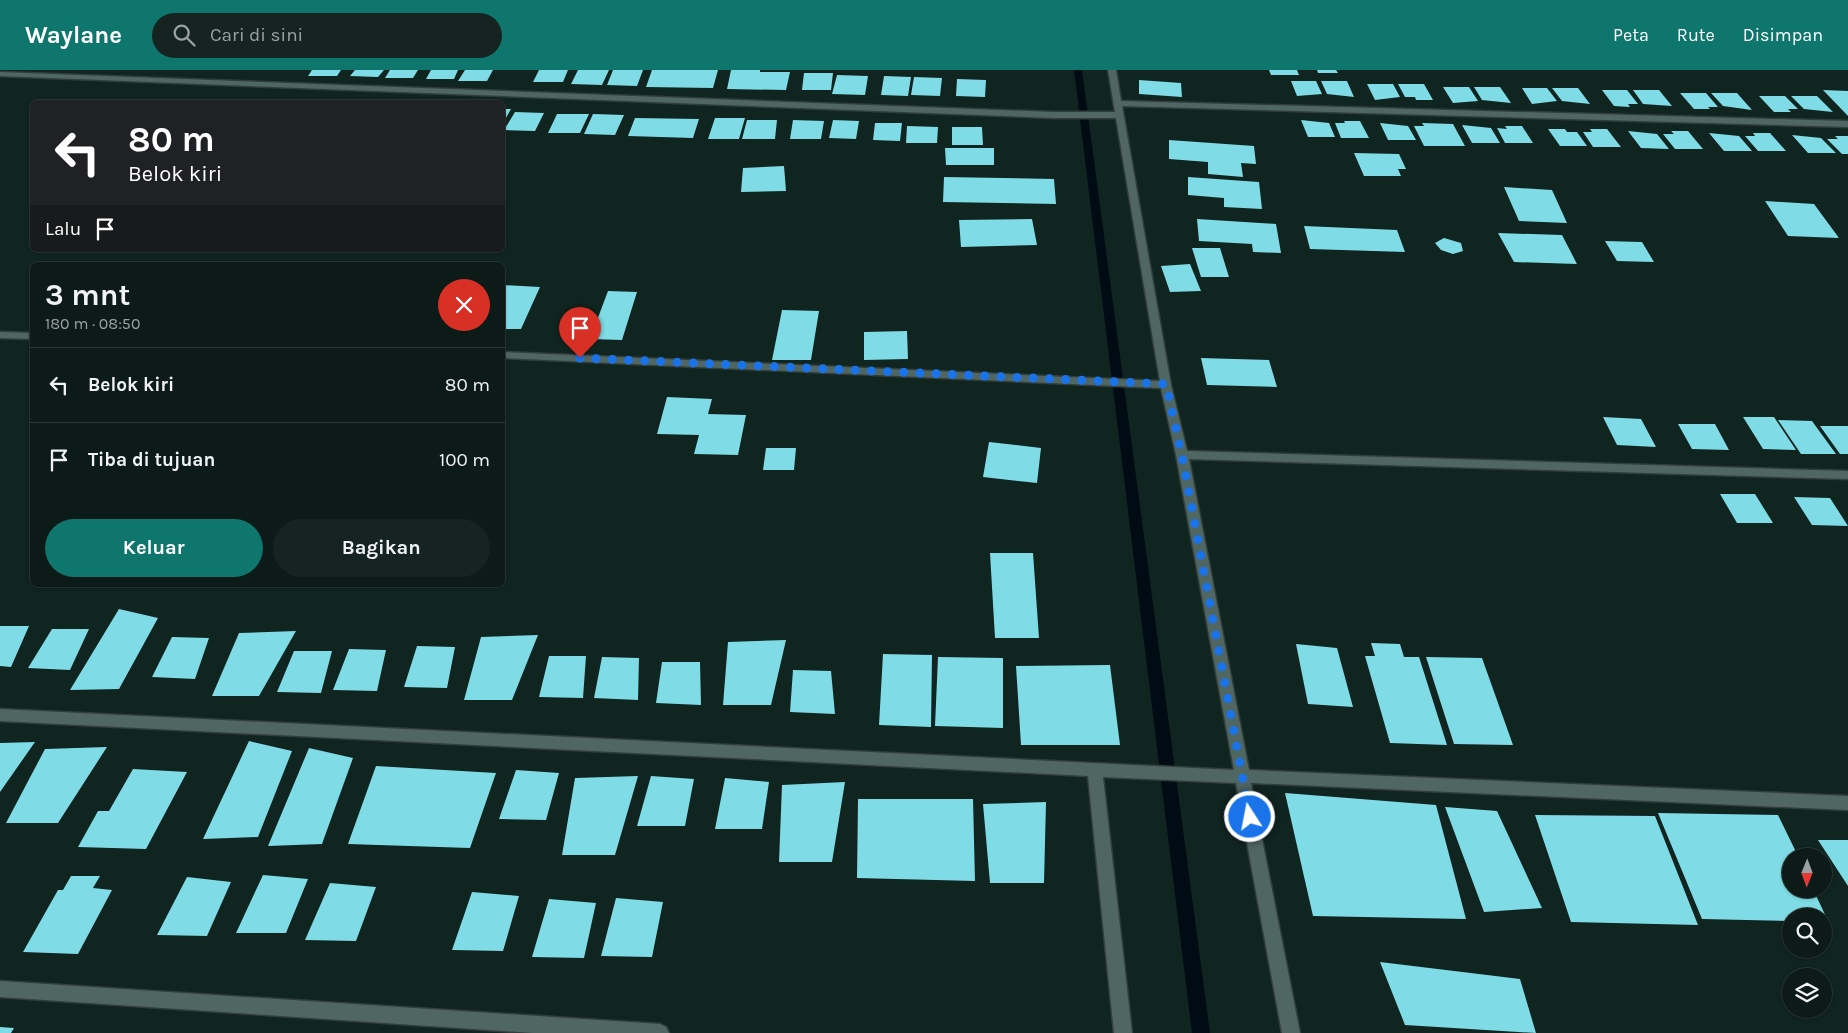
<!DOCTYPE html>
<html lang="id">
<head>
<meta charset="utf-8">
<style>
  :root { --surface:#0c1b18; --page:#152421; --text:#f1f3f6; --muted:#9aa1a2; --line:#2c3937; --accent:#0f766e }
  body { margin:0; font-family:Karla,sans-serif; background:var(--page); color:var(--text); height:100vh; display:flex; flex-direction:column; font-size:19px; white-space:nowrap }
  * { box-sizing:border-box; margin:0 }
  p { font-size:16px; color:var(--muted) }
  .icon { flex:none; width:28px; height:28px; fill:none; stroke:currentColor; stroke-width:2; stroke-linecap:round; stroke-linejoin:round }
  .map { position:relative; flex:1; overflow:hidden }
  .sheet { position:absolute; left:30px; top:192px; width:475px; height:325px; display:flex; flex-direction:column; background:var(--surface); border-radius:8px; box-shadow:0 1px 4px #0004,0 0 0 1px var(--line) }
  .sheet>* { flex:none }
  .banner { position:absolute; left:30px; top:30px; width:475px; height:152px; border-radius:8px; box-shadow:0 1px 4px #0004,0 0 0 1px var(--line); background:#202124; color:#fff; overflow:hidden }
  .needle { width:32px; rotate:181deg }
  .fabs { position:absolute; left:1782px; top:778px; display:grid; gap:10px }
  .fabs a { display:grid; place-items:center; width:50px; height:50px; border-radius:50%; background:var(--surface); box-shadow:0 1px 4px #0004,0 0 0 1px var(--line); font-size:25px }
  .pin { position:absolute; display:grid; place-items:center; width:42px; height:42px; color:#fff; margin:-51px -21px; border-radius:50% 50% 50% 0; rotate:-45deg; box-shadow:0 0 5px #0007 }
  .pin .icon { rotate:45deg }
  .me { position:absolute; width:55px; margin:-28px; rotate:349deg; stroke-linejoin:round; filter:drop-shadow(0 0 4px #0008) }
  .turn { display:flex; align-items:center; gap:18px; height:105px; padding:0 15px; font-size:22px }
  .turn .icon { width:65px; height:65px; stroke-width:2.5 }
  .turn b { display:block; font-size:35px; line-height:42px }
  .then { display:flex; align-items:center; height:48px; padding:0 15px; background:#0003; gap:10px; font-size:19px }
  .round { display:grid; place-items:center; flex:none; width:52px; height:52px; border-radius:26px; background:var(--page) }
  .overview { display:flex; align-items:center; justify-content:space-between; height:85px; padding:0 15px }
  h1 { font-size:30px; font-weight:700; line-height:38px }
  .action { display:flex; gap:10px; margin-top:auto; padding:10px 15px }
  .action a { flex:1; height:58px; border-radius:30px; background:var(--accent); color:#fff; font-size:20px; font-weight:700; line-height:58px; text-align:center }
  .action a+a { background:var(--page); color:var(--text) }
  ul { padding:0; list-style:none }
  li { display:flex; align-items:center; gap:15px; height:75px; padding:0 15px; border-top:1px solid var(--line) }
  li div { flex:1 }
  li b { display:block; font-size:19px }
  li em { font-style:normal }
  header { display:flex; align-items:center; gap:30px; box-sizing:border-box; height:70px; padding:0 25px; background:var(--accent); color:#fff }
  header strong { font-size:24px }
  nav { display:flex; gap:28px; margin-inline-start:auto; font-size:18px }
  .search { width:350px; height:45px; background:var(--page); display:flex; align-items:center; gap:12px; box-sizing:border-box; padding:0 18px; border-radius:28px; color:var(--muted); font-size:19px }
  .map>svg:first-child { display:block }
  .lines { fill:none; stroke-linecap:round; stroke-linejoin:round }
  .stream { fill:#000b14; fill-rule:evenodd }
  .building { fill:#7fdce6 }
  .street-casing { stroke:#313e3b; stroke-width:3 }
  .street { fill:#506662; fill-rule:evenodd }
  .route { stroke:#1a73e8; stroke-width:9; stroke-dasharray:0 16.2 }
</style>
</head>
<body>
<header>
<strong>Waylane</strong>
<div class="search"><svg class="icon" aria-label="search" viewBox="0 0 24 24"><circle cx="10" cy="10" r="6"/><path d="M15 15l6 6"/></svg>Cari di sini</div>
<nav><a>Peta</a><a>Rute</a><a>Disimpan</a></nav>
</header>
<div class="map">
<svg width="1848" height="963" viewBox="0 0 1848 963">
  <rect width="100%" height="100%" fill="#102420"/>
  <g class="lines">
    <path class="stream" d="M1074,0H1082L1210,963H1192Z"/>
  </g>
  <path class="building" d="M312,0H341L337,6H308Z
    M355,0H384L378,7L350,6Z
    M390,0H418L413,8H385Z
    M431,0H458L454,9H426Z
    M465,0H493L487,11H458Z
    M539,0H568L563,12H533Z
    M578,0H609L602,15L571,14Z
    M613,0H643L637,16L607,15Z
    M652,0H718L713,18L646,17Z
    M731,0H760V2H790L786,20L727,19Z
    M1269,0H1297L1299,5H1271Z
    M1317,0H1336L1338,3H1318Z
    M804,3H833L831,20H802Z
    M837,5L868,6L865,25L832,24Z
    M884,6L911,7L908,26L881,25Z
    M914,7L942,8L940,26L911,25Z
    M957,9L986,10L985,27L956,26Z
    M1139,10L1181,13L1182,27L1139,24Z
    M1291,11H1316L1322,24L1297,26Z
    M1321,11H1347L1354,27L1327,24Z
    M1367,14H1393L1400,27L1375,30Z
    M1398,14H1424L1433,30H1416L1415,27H1405Z
    M1443,17H1469L1478,31L1453,33Z
    M1474,17H1500L1511,33L1482,30Z
    M1522,18H1547L1557,31L1532,34Z
    M1552,18H1578L1590,34L1562,31Z
    M1602,20H1627L1638,34H1628L1630,37L1614,36Z
    M1633,20H1659L1672,36L1643,34Z
    M1823,20L1848,21V46Z
    M1680,23H1706L1718,37H1708L1710,39H1694Z
    M1711,23H1737L1752,40L1723,36Z
    M1759,26H1785L1798,39H1788L1791,42H1774Z
    M1791,26H1817L1833,42L1804,39Z
    M502,39H511L502,55Z
    M515,42L544,43L535,61L504,60Z
    M557,44H589L580,63H548Z
    M593,44L624,45L615,65L584,64Z
    M635,48L699,49L693,68L628,66Z
    M715,48H745L739,69H708Z
    M747,50H777L775,69H742Z
    M793,50L824,51L821,69H790Z
    M833,50L859,51L856,69L829,68Z
    M1301,50L1329,53L1335,67H1308Z
    M1344,51H1360L1369,68H1341L1335,53H1345Z
    M875,53H902L900,71L873,70Z
    M1380,53L1408,56L1416,70H1388Z
    M1422,53L1453,54L1465,76H1424L1414,56H1424Z
    M1462,55L1491,58L1500,73H1472Z
    M907,56L938,57L937,73H906Z
    M1505,56H1522L1533,73H1505L1497,58L1507,59Z
    M952,57H982L983,75H952Z
    M1548,59H1565L1567,62H1577L1587,76H1560Z
    M1590,59H1607L1621,77H1593L1583,62H1592Z
    M1628,61L1657,64L1669,79L1641,78Z
    M1671,61H1688L1703,79H1675L1663,64H1674Z
    M1709,63L1739,66L1752,81H1724Z
    M1753,63H1770L1786,81H1758L1745,66H1755Z
    M1792,65L1821,68L1836,83H1808Z
    M1835,66H1848V84H1842L1827,69H1838Z
    M1169,70L1254,76L1256,94L1241,93L1243,107L1208,104V92L1169,89Z
    M945,78H994V95H946Z
    M1354,83L1399,84L1406,99H1398L1401,106H1364Z
    M784,96L786,121L741,122L743,98Z
    M944,107L1054,109L1056,134L943,132Z
    M1188,107L1259,112L1262,139L1224,137V128L1188,125Z
    M1504,117L1552,120L1567,153L1519,151Z
    M1765,131L1814,134L1839,168L1788,166Z
    M1032,149L1037,175L961,177L959,150Z
    M1197,149L1276,154L1281,183L1253,182L1252,174L1199,171Z
    M1304,156L1397,160L1405,182L1310,179Z
    M1498,163L1562,165L1577,194L1514,192Z
    M1444,168L1461,173L1463,181L1453,184L1441,180L1435,173Z
    M1605,171L1642,172L1654,192L1617,191Z
    M1192,178H1220L1229,207H1201Z
    M1190,194L1201,221L1170,222L1161,196Z
    M502,215L540,217L521,259H502Z
    M608,221L637,222L622,270L590,269Z
    M782,240L819,241L811,290H772Z
    M907,261L908,289L864,290V262Z
    M1201,288L1269,290L1277,317L1207,315Z
    M667,327L712,329L708,344L746,345L738,385L694,384L699,365L657,364Z
    M1603,347L1641,349L1656,377L1617,375Z
    M1743,347H1774L1796,380L1763,379Z
    M1778,350L1812,351L1836,384H1801Z
    M1678,354H1715L1729,380L1692,379Z
    M1820,356H1848V384H1840Z
    M989,372L1041,378L1037,413L983,407Z
    M766,378H796L794,400H763Z
    M1720,424H1755L1773,453H1737Z
    M1794,427L1830,428L1848,456L1812,455Z
    M990,483H1033L1039,568H995Z
    M119,539L158,548L119,619L70,620Z
    M0,556H29L11,597L0,596Z
    M52,559H89L70,600L28,598Z
    M296,561L259,626H212L239,563Z
    M538,565L512,630H464L481,567Z
    M172,567L209,568L195,609L152,607Z
    M786,570L771,635H723L728,572Z
    M1371,573L1400,574L1404,587H1419L1447,675L1390,673L1365,586H1375Z
    M1296,574L1337,578L1353,637L1308,634Z
    M417,576L455,577L447,618L404,617Z
    M349,579L386,580L377,621L333,620Z
    M294,581H332L321,623L277,622Z
    M883,584L932,585L931,657L879,655Z
    M549,586H586L583,628L539,627Z
    M602,587L639,588L638,630L594,628Z
    M938,587L1003,588V658L935,656Z
    M1426,587L1482,588L1513,675L1454,674Z
    M662,592H700L701,635L656,633Z
    M1110,595L1120,675H1021L1016,596Z
    M793,600L831,601L835,644L790,642Z
    M249,671L292,681L258,767L203,769Z
    M35,672L0,722V673Z
    M107,677L58,753H6L45,679Z
    M309,678L353,688L322,774L268,776Z
    M376,696L496,703L470,778L348,774Z
    M133,699L187,702L146,779L78,777L98,741H109Z
    M516,700L559,703L546,750L499,749Z
    M638,706L615,785H562L575,708Z
    M651,706L694,709L685,756H637Z
    M725,708L769,712L762,759H715Z
    M845,712L832,792H779L782,715Z
    M1285,723L1436,735L1466,849L1313,846Z
    M858,729H973L975,811L857,808Z
    M1046,732L1044,813H990L983,734Z
    M1445,737L1497,741L1542,838L1484,842Z
    M1658,743L1778,745L1798,786H1791V819H1813L1829,853L1824,852V846H1791V851L1702,849Z
    M1535,745L1655,746L1698,855L1571,852Z
    M1818,770H1848V816Z
    M263,805L308,809L286,863H236Z
    M71,806H100L93,818L112,820L78,884L23,882L58,820H63Z
    M187,807L231,812L207,866L157,865Z
    M330,813L376,817L356,871L305,870Z
    M472,822L519,826L503,881L452,880Z
    M616,828L663,832L652,887L601,886Z
    M549,829L596,833L584,888L532,887Z
    M1380,892L1520,909L1536,963L1405,955Z
    M0,957L14,958L11,963H0Z"/>
  <g class="lines">
    <g class="street-casing">
      <path id="street" d="M1108,0H1116L1121,31L1848,51V57L1122,36L1171,315L1187,381L1848,401V409L1189,389L1249,700L1848,726V740L1251,713L1300,963H1282L1236,713L1103,707L1132,963H1114L1088,706L0,651V639L1234,700L1176,385L1161,318L502,288V282L1160,311L1116,48H1053L0,6V2L1053,42H1115Z
        M0,262L32,263V269L0,268Z
        M0,911L660,954L666,957L669,963H533L0,927Z"/>
    </g>
    <use href="#street" class="street"/>
  </g>
  <g class="lines">
    <path class="route" d="M580,288L1166,314L1182,386L1250,747"/>
  </g>
</svg>
<div class="fabs">
<a><svg class="needle" viewBox="-14 -14 28 28"><path d="M0-13l5 13h-10z" fill="#e53935"/><path d="M0 13l5-13h-10z" fill="#9aa1a2"/></svg></a>
<a><svg class="icon" aria-label="search" viewBox="0 0 24 24"><circle cx="10" cy="10" r="6"/><path d="M15 15l6 6"/></svg></a>
<a><svg class="icon" aria-label="layers" viewBox="0 0 24 24"><path d="M12 4l9 5-9 5-9-5zM3 14l9 5 9-5"/></svg></a>
</div>
<div class="pin" style="left:580px;top:288px;background:#d93025"><svg class="icon" aria-label="arrive" viewBox="0 0 24 24"><path d="M6 21V4h12l-3 4 3 4H6"/></svg></div>
<svg class="me" style="left:1250px;top:747px" viewBox="-20 -20 40 40"><circle r="17" fill="#1a73e8" stroke="#fff" stroke-width="3"/><path d="M0-11L8 9 0 5-8 9z" fill="#fff"/></svg>
<div class="banner">
<div class="turn"><svg class="icon" aria-label="left" viewBox="0 0 24 24"><path d="M17 20v-9H6M10 6l-5 5 5 5"/></svg><div><b>80 m</b>Belok kiri</div></div>
<div class="then">Lalu<svg class="icon" aria-label="arrive" viewBox="0 0 24 24"><path d="M6 21V4h12l-3 4 3 4H6"/></svg></div>
</div>
<section class="sheet">
<div class="overview"><div><h1>3 mnt</h1><p>180 m · 08:50</p></div><a class="round" style="background:#d93025;color:#fff"><svg class="icon" aria-label="close" viewBox="0 0 24 24"><path d="M6 6l12 12M18 6L6 18"/></svg></a></div>
<ul>
<li><svg class="icon" aria-label="left" viewBox="0 0 24 24"><path d="M17 20v-9H6M10 6l-5 5 5 5"/></svg><div><b>Belok kiri</b></div><em>80 m</em></li>
<li><svg class="icon" aria-label="arrive" viewBox="0 0 24 24"><path d="M6 21V4h12l-3 4 3 4H6"/></svg><div><b>Tiba di tujuan</b></div><em>100 m</em></li>
</ul>
<div class="action"><a>Keluar</a><a>Bagikan</a></div>
</section>
</div>
</body>
</html>
